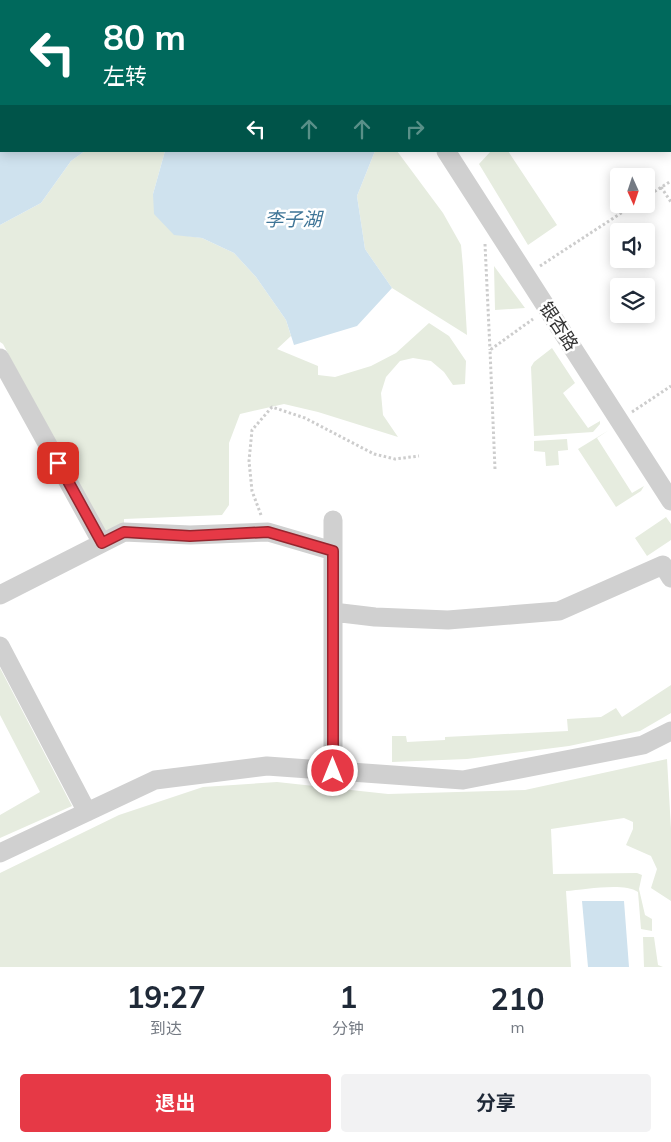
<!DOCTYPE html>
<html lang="zh">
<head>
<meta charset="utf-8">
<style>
  :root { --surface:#fff; --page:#f2f2f3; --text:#1f2937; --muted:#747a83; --accent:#e63946 }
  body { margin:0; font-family:Mulish,"Noto Sans SC",sans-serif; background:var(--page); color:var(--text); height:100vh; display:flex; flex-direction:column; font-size:19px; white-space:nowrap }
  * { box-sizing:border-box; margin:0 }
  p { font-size:16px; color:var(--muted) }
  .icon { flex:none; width:28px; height:28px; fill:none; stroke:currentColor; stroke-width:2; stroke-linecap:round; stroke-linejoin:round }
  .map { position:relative; height:967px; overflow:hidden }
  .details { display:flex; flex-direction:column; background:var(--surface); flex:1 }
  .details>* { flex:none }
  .banner { position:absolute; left:0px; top:0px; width:671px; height:152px; box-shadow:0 2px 12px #0003; background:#00695c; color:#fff; overflow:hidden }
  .needle { width:32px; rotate:177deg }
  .buttons { position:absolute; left:610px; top:168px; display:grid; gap:10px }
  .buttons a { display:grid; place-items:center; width:45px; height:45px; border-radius:5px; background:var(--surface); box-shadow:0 2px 12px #0003; font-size:25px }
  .pin { position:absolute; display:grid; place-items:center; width:42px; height:42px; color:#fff; margin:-21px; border-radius:10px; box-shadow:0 2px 8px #0006 }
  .me { position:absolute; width:55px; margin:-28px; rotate:0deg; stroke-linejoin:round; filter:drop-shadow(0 0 4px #0008) }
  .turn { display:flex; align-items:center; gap:18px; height:105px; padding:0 20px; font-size:22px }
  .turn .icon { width:65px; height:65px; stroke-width:2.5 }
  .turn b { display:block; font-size:35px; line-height:42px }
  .lanes { display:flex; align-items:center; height:48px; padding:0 20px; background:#0003; justify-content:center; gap:25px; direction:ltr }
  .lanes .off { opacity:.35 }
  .eta { display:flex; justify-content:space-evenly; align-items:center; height:85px; text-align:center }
  .eta b { font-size:30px; font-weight:700; line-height:35px }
  .button { display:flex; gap:10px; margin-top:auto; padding:10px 20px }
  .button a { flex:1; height:58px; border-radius:5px; background:var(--accent); color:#fff; font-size:20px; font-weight:700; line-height:58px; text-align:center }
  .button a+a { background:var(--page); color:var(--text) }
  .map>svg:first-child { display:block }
  .green { fill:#e6ecdf }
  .water { fill:#cfe2ee }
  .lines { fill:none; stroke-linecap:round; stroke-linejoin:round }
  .path { stroke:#cdcdcd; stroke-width:3; stroke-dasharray:2.5 2.5; stroke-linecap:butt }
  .street { stroke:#d0d0d0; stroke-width:19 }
  .route-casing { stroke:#96252e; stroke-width:12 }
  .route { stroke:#e63946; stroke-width:9 }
  .labels { text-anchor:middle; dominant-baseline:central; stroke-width:5; stroke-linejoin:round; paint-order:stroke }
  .street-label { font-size:18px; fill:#333; stroke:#fff }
  .water-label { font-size:19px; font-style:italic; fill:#3f7597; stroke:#fff }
</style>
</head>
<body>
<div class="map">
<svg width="671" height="967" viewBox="0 0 671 967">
  <rect width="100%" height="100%" fill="#fff"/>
  <path class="green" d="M518,0H595L519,1Z
    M85,151H165L153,194L174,234L202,238L234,253L256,277L286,320L291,336L277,349L318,366V375L335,377L371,366L396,353L429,323L449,336L466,361L465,384L453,385L444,372L431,361L413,358L400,361L386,377L381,393L383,415L398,437L318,412L284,404L240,414L229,443V505L222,515L124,519V532L108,535L98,525L3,344L0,342V225L41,203L71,161Z
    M375,151H397L443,213L461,245L463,267L467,335L392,288L365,249L357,196Z
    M491,151H508L557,225L528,245L479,164Z
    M494,266L525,308L495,310Z
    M552,348L575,383L563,393L588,428L600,421V424L593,432L534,436L531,367L534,362Z
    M609,430L597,438L632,493L644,486L641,491L616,507L578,449Z
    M567,439L568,450L558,451L559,465L546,466L545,452L534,451V441Z
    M666,517L671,524V540L647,556L635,538Z
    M0,668L72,806L0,838V815L40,792L0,715Z
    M671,685V713L640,731L569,746L467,759L392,762V736H406L407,742L445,740V737L568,731L567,719L601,717L616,708L622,717Z
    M667,759L671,829V901L651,888L657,869L651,856L626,845L633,829V822L624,818L551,829L553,874L637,873L642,875L639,889L645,915L652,919V931L641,929L638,892C623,882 584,890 566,891L571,967H0V873L119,815L203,787L277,782L388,794L525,790Z
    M643,937H654L658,965L663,967H644Z"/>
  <path class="water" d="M0,0H286L287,1H1V151H85L71,161L41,203L0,225Z
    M165,151H375L357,196L365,249L392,288L357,326L294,345L286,320L256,277L234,253L202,238L174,235L154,214L153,194Z
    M582,901H624L629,967H588Z"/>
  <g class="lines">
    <path class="path" d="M407,0L408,1
      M670,66L671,65
      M661,187L671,202
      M646,197L671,181
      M485,244L490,350
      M540,266L635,204
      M632,412L671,386
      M495,469L490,350L533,319
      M261,515L252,491L249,461L252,430L272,407L305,418L374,454L395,459L419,456"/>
    <path class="street" d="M338,0L339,1
      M482,1V0
      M446,151L671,501
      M0,358L102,543
      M333,520V771
      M0,595L124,532L190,535L268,532L333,551
      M333,612L375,617L448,620L559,611L663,565L671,578
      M0,646L87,812
      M0,853L155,780L267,766L463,780L643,745L671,731"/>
  </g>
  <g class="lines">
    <g class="route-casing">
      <path id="route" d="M58,463L102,543L124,532L190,536L268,532L333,551V771"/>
    </g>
    <use href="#route" class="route"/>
  </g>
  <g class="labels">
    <g class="street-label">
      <text transform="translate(559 326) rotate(57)">银杏路</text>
    </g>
    <g class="water-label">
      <text x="293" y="219">李子湖</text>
    </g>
  </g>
</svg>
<div class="buttons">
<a><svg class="needle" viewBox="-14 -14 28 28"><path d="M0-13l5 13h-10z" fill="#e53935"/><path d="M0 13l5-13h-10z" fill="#747a83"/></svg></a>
<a><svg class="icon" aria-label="sound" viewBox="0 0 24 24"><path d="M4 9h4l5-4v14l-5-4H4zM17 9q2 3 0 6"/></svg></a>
<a><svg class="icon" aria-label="layers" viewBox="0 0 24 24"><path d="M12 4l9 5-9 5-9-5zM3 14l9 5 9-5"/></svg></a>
</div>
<div class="pin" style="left:58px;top:463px;background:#d93025"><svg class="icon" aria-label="arrive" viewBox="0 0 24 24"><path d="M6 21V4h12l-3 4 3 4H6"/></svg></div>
<svg class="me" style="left:333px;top:771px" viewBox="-20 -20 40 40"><circle r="17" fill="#e63946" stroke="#fff" stroke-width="3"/><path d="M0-11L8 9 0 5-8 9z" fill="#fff"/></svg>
<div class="banner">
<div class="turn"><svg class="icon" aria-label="left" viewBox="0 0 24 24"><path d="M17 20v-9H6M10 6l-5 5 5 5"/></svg><div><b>80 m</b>左转</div></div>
<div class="lanes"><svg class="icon" aria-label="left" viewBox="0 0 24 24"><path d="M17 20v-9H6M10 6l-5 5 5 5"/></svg><svg class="icon off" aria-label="ahead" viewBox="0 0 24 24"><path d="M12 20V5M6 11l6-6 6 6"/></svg><svg class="icon off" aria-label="ahead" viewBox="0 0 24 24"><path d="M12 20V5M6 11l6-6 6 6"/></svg><svg class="icon off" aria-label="right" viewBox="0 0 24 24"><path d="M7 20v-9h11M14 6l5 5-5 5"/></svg></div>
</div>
</div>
<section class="details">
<div class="eta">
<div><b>19:27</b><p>到达</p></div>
<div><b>1</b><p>分钟</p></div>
<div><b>210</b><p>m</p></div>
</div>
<div class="button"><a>退出</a><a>分享</a></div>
</section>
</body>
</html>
